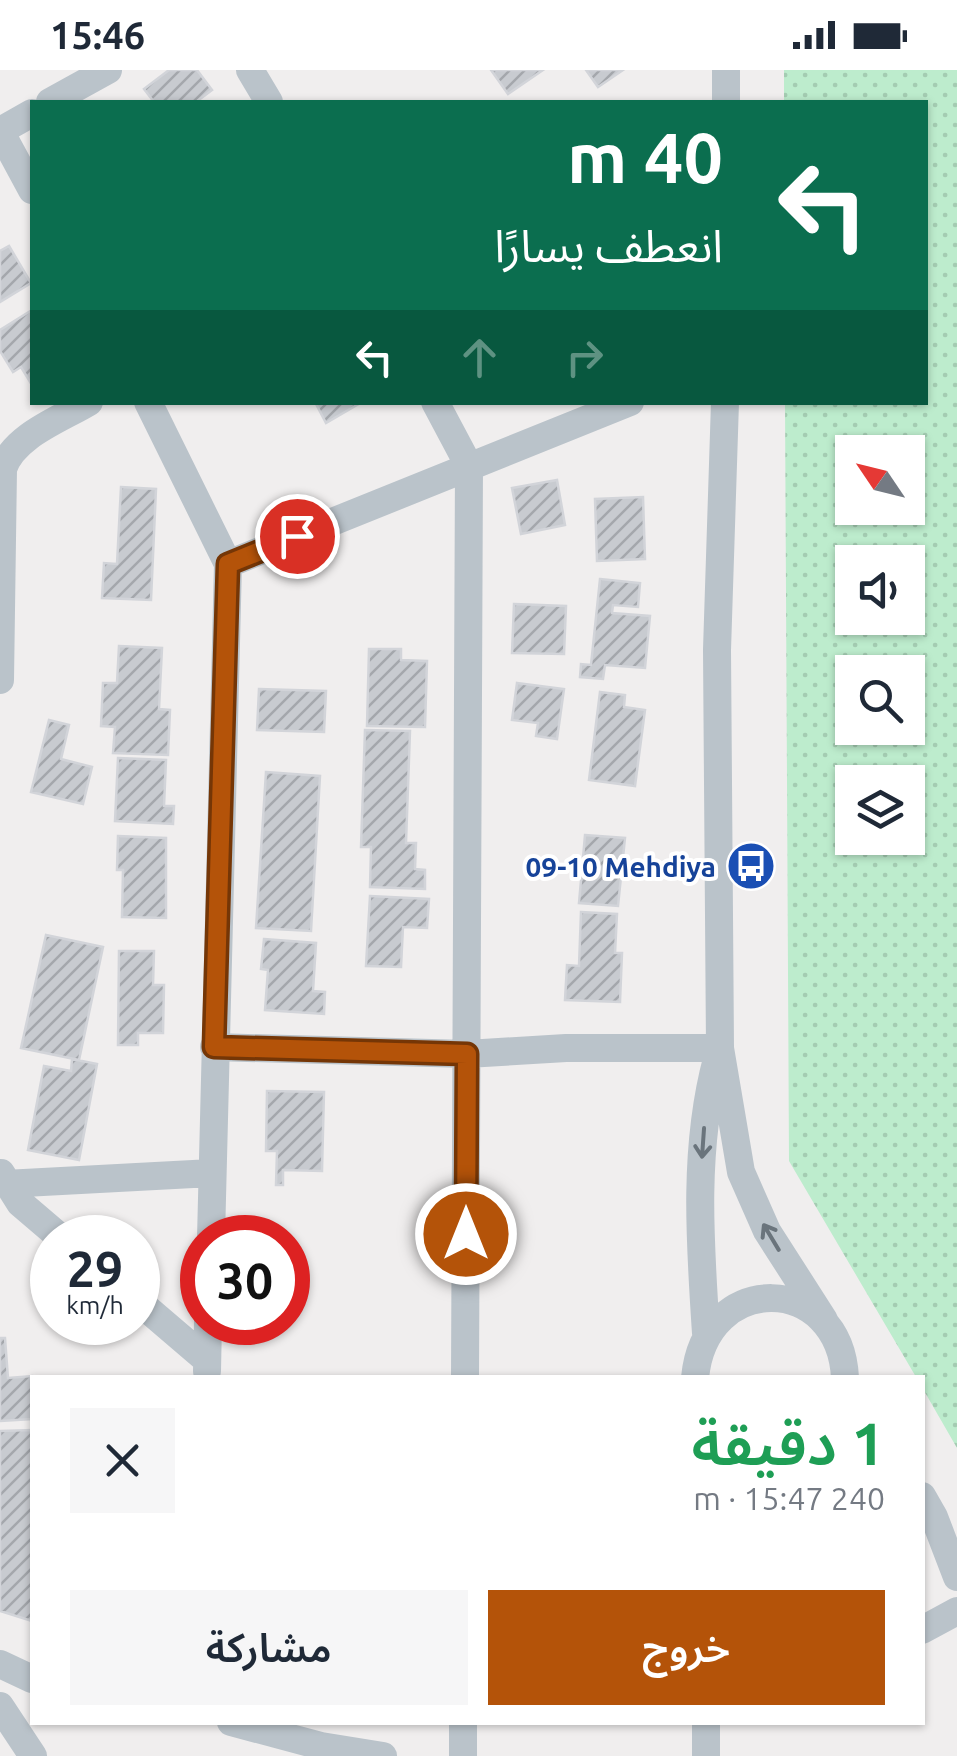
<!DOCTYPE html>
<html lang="ar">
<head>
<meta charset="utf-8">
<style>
  :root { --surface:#fff; --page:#f6f6f7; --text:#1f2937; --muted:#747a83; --accent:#b45309 }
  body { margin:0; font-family:Ubuntu,"Noto Sans Arabic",sans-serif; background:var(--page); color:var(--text); direction:rtl; height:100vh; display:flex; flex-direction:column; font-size:38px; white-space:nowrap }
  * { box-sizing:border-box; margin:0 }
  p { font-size:32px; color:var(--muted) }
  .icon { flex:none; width:55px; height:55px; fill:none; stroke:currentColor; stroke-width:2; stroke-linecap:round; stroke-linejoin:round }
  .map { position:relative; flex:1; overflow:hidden; direction:ltr }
  .panel { position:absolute; left:30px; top:1305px; width:895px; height:350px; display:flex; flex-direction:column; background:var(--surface); border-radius:0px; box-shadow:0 2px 8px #0004; direction:rtl }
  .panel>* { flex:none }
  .top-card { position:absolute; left:30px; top:30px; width:898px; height:305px; border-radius:0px; box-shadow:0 2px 8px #0004; direction:rtl; background:#0b6e4f; color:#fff; overflow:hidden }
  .needle { width:65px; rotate:305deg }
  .tools { position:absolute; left:835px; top:365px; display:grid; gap:20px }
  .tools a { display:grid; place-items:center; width:90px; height:90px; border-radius:0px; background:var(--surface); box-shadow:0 2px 8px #0004; font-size:50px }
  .speed { position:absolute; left:30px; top:1145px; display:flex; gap:20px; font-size:50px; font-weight:700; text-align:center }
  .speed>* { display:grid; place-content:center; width:130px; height:130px; border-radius:50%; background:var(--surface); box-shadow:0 2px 8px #0004; line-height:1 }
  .speed small { font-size:25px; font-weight:400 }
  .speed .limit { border:15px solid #d22; background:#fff; color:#111 }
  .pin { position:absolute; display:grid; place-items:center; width:85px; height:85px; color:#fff; margin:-42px; border:5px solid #fff; border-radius:50%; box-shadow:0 2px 10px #0007 }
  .me { position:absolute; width:110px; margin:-55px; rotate:0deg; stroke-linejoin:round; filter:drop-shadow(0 0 8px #0008) }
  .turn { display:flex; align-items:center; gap:35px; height:210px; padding:0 40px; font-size:45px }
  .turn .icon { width:130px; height:130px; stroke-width:2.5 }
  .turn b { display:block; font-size:70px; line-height:85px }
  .lanes { display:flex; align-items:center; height:95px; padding:0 40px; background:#0003; justify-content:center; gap:50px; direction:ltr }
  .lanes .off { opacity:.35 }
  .round { display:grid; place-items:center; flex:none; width:105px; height:105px; border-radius:0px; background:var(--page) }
  .summary { display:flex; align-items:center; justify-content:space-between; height:170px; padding:0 40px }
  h1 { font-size:60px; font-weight:600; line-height:75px; color:#1e9e55 }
  .action { display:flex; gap:20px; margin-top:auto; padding:20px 40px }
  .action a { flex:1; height:115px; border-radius:0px; background:var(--accent); color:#fff; font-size:40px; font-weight:600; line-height:115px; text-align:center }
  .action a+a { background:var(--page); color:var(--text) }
  .status { display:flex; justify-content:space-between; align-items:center; height:70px; padding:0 50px; background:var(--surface); direction:ltr }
  .status svg { height:28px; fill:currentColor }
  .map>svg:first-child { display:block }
  .park { fill:url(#park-dots); fill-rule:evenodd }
  .building { fill:url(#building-hatch); stroke:#d2d4d9; stroke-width:2.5 }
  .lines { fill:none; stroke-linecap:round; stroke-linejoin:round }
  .minor { stroke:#bac3ca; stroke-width:28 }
  .oneway { stroke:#6a747c }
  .route-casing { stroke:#753606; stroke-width:25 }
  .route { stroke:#b45309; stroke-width:18 }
  .labels { text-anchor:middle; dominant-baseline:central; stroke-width:8; stroke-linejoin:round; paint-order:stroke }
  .transit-label { font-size:28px; font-weight:bold; fill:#164399; stroke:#fff; text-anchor:end }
</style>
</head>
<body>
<div class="status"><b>15:46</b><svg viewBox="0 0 49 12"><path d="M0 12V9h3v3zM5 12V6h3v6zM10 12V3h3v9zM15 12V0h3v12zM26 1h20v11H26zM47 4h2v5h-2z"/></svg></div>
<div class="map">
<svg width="957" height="1686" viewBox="0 0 957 1686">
  <defs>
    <pattern id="park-dots" width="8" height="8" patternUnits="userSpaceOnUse" patternTransform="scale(2.5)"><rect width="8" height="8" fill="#bdeccd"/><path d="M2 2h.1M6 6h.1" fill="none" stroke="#a4ccb2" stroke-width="1.8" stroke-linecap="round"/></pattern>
    <pattern id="building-hatch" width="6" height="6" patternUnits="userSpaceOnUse" patternTransform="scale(2.5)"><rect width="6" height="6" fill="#c8cbd0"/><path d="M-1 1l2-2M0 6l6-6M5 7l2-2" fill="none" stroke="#a4a7ac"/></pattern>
  </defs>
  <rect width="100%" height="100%" fill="#f0eeee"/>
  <path class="park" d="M784,0H957V1378L923,1319L922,1308L916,1307L789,1091L785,333L925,332V32H784ZM852,382H908V438H852ZM852,492H908V548H852ZM852,602H908V658H852ZM852,712H908V768H852Z"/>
  <path class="building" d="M169,0H197L212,20L196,32H154L144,19Z
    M491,0H543L508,24Z
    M586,0H623L598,17Z
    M9,176L31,213L0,232V181Z
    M32,240V315L21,297L13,302L0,281V260Z
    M315,332H362L326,353Z
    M557,410L565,455L521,464L512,418Z
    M121,417L156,419L151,530L102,528L104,493L117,494Z
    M643,427L645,489L597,491L595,429Z
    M600,509L640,513L638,537L613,535L612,543L650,546L645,598L605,595L603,609L580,607L581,594L591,595Z
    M514,534L566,536L564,584L512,583Z
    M119,576L162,578L159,639L170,640L168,685L113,683L115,657L101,656L103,613H117Z
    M369,579H401V590L427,591L425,657L367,656Z
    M517,613L564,619L557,669L536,666L538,653L512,650Z
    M259,619L326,621L324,662L257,660Z
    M600,622L625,625L624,637L645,640L635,716L589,710Z
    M49,650L69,655L61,689L92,697L83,734L31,722Z
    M365,660L410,661L406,773H416L415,799L425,800V819L370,817L371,777H361Z
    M118,688L166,690L164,736H174L173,754L115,751Z
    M266,702L320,706L311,861L256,858Z
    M585,765L625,768L618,836L579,833Z
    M118,766L166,768V848L122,847L123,800H117Z
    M370,826L429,829L427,858L403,857L401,897L366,896Z
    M581,842L617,844L615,883H622L620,932L565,930L567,895L579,896Z
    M46,865L103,877L79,990L21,978Z
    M264,869L316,873L313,921L325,922L324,944L265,940L268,900L261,899Z
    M119,881H154L153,915H164L163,963H138V975H118Z
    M72,989L97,994L79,1090L28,1080L44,996L71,1001Z
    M267,1021L324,1022L322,1101L283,1100V1115H276L277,1081H266Z
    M0,1268H5L8,1308L32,1306V1349L0,1351Z
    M32,1360V1551L0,1541V1361Z"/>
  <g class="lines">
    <path class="minor" d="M250,0L269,32
      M50,32L108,0
      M726,32V0
      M0,61L32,120
      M0,61L32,43
      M148,332L228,494L211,1168
      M435,332L469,396L465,1308
      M725,332L717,580L720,978L741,1102L767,1161L824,1250
      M228,494L630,332
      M0,610L3,399C13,366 61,349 89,332
      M214,977L467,984L566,978H720
      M1,1103L20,1133L61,1168
      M5,1114L212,1103
      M138,1231L207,1290
      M706,1263C700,1173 693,1078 717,989
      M207,1301L208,1252
      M695,1308C705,1200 840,1203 845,1308
      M922,1426L934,1447L957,1507
      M922,1560L957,1541
      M0,1594L32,1609
      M0,1636L33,1686
      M231,1652L321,1676L383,1686
      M463,1686V1652
      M706,1686V1652"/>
  </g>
  <defs><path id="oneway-shaft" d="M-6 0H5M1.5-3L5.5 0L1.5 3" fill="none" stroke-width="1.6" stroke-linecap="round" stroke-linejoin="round" transform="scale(2.5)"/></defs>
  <g class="oneway">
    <use href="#oneway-shaft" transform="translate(703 1073) rotate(94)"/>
    <use href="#oneway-shaft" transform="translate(771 1167) rotate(-121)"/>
  </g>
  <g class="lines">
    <g class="route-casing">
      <path id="route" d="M297,466L228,494L214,977L467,984L466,1164"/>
    </g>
    <use href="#route" class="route"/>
  </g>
  <defs>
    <g id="bus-disc" transform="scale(2.5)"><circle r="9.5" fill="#1a4fb4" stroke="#fff"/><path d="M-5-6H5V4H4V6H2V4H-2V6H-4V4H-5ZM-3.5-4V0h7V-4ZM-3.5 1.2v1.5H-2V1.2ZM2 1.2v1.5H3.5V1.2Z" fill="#fff"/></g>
  </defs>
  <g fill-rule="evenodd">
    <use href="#bus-disc" x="751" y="796"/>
  </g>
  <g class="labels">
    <g class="transit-label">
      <text x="716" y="796">09-10 Mehdiya</text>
    </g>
  </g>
</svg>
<div class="tools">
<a><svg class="needle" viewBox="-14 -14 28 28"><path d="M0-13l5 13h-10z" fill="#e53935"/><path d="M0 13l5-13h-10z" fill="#747a83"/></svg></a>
<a><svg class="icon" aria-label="sound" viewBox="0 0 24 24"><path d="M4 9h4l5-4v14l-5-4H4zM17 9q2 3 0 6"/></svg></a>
<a><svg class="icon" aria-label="search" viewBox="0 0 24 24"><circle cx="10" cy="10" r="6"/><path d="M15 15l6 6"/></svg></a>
<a><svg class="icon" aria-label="layers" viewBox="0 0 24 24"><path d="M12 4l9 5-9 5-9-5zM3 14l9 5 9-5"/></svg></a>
</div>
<div class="speed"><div>29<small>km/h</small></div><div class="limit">30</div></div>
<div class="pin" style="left:297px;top:466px;background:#d93025"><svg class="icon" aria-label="arrive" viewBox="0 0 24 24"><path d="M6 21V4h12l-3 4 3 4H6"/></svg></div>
<svg class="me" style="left:466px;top:1164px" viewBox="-20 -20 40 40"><circle r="17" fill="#b45309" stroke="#fff" stroke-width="3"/><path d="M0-11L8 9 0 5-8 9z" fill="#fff"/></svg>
<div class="top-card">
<div class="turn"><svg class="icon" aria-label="left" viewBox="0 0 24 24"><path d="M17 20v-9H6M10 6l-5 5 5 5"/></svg><div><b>40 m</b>انعطف يسارًا</div></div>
<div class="lanes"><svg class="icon" aria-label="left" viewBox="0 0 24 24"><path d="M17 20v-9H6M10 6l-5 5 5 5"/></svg><svg class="icon off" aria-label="ahead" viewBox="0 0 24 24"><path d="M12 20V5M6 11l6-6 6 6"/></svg><svg class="icon off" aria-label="right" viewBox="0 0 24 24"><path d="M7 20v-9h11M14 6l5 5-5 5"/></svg></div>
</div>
<section class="panel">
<div class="summary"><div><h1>1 دقيقة</h1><p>240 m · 15:47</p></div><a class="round"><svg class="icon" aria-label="close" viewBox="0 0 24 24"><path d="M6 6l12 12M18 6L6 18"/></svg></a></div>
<div class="action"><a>خروج</a><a>مشاركة</a></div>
</section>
</div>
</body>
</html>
